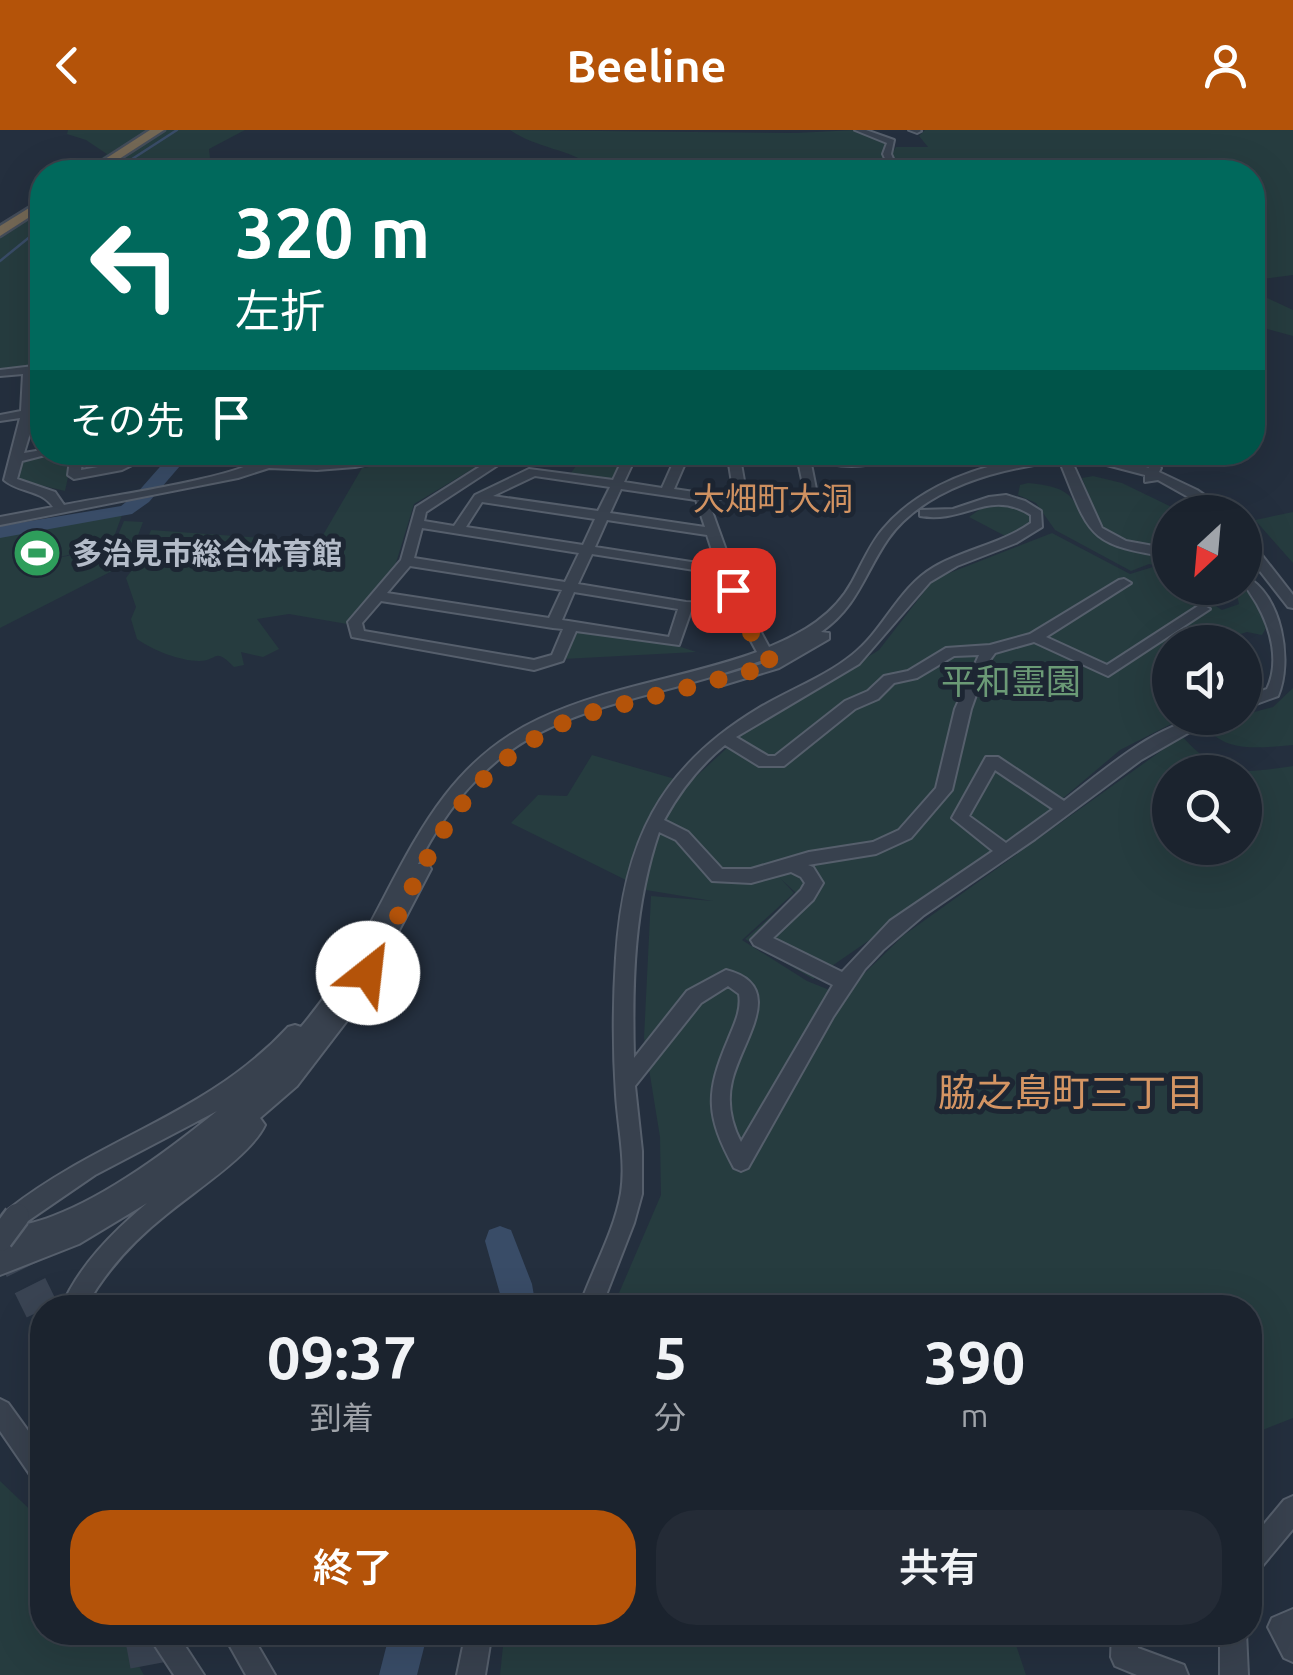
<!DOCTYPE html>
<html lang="ja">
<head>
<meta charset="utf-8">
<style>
  :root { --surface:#1b232e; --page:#242b36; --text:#f1f3f6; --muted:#a0a4aa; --line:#39404a; --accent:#b45309 }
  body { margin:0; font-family:Ubuntu,"Noto Sans JP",sans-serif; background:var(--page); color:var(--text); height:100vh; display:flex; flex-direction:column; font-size:38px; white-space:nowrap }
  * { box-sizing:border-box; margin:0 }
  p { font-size:32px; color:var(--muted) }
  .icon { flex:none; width:55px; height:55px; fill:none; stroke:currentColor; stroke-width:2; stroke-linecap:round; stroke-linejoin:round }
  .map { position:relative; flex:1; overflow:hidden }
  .drawer { position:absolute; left:30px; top:1165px; width:1232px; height:350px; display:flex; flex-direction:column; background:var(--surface); border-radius:40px; box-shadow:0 10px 40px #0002,0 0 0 2px var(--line) }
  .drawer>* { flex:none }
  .top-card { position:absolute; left:30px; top:30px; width:1235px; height:305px; border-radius:40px; box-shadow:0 10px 40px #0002,0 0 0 2px var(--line); background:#00695c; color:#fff; overflow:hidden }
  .needle { width:65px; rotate:206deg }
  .fabs { position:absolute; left:1152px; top:365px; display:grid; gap:20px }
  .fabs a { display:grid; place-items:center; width:110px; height:110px; border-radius:50%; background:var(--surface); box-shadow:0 10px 40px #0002,0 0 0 2px var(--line); font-size:50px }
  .pin { position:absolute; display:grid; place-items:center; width:85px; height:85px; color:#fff; margin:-42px; border-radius:20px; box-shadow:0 5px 15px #0006 }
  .me { position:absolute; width:110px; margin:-55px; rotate:29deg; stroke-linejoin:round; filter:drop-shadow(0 0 8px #0008) }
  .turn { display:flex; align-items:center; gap:35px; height:210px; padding:0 40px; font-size:45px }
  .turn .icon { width:130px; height:130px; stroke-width:2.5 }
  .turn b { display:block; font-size:70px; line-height:85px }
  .then { display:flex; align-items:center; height:95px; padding:0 40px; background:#0003; gap:20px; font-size:38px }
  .eta { display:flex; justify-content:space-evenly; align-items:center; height:170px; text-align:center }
  .eta b { font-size:60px; font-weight:600; line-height:70px }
  .action { display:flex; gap:20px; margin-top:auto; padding:20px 40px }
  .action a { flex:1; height:115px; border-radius:40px; background:var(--accent); color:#fff; font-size:40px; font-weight:600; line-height:115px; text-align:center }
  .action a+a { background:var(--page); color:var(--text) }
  header { display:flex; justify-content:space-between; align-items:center; height:130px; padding:0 40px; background:var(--accent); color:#fff; font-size:45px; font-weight:600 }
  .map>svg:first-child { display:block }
  .green { fill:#263c3f; fill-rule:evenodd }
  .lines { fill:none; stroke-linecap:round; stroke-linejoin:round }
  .stream { stroke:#394c67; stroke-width:2.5 }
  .river { fill:#394c67; fill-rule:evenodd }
  .highway-tunnel { stroke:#3a4453; stroke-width:34; stroke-dasharray:34 18; stroke-linecap:butt }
  .minor-casing { stroke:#565f6c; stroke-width:4 }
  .highway-casing { stroke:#434c59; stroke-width:5 }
  .minor { fill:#38414e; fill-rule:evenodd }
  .highway { fill:#746855; fill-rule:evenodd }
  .minor-bridge-casing { stroke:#565f6c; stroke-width:29; stroke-linecap:butt }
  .minor-bridge { stroke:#38414e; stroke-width:24 }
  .route { stroke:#b45309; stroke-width:18; stroke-dasharray:0 32.4 }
  .labels { text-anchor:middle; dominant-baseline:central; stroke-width:10; stroke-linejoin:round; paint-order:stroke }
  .far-poi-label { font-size:30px; font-weight:bold; fill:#b4bcc9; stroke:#1d2633; text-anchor:start }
  .far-quarter-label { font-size:32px; fill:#d59563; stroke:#1d2633 }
  .park-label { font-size:35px; fill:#6b9a76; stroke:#1d2633 }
  .neighbourhood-label { font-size:38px; fill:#d59563; stroke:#1d2633 }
</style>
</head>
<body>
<header><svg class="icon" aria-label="back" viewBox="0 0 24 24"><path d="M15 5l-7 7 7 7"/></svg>Beeline<svg class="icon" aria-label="person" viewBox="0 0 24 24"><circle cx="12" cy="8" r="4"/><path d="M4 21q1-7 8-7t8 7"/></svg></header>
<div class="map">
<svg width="1293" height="1545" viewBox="0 0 1293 1545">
  <rect width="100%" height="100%" fill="#242f3e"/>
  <path class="green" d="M68,0H245L209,19L210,28L192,42H81L107,24L86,10L67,4Z
    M510,0L796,3L855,0L888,13L882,25L889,32L891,42H591L590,35C571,20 536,18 510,0Z
    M925,0H1293V145L1253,150L1252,42H899L892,24L896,17H928L919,6Z
    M42,71V235L0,240V108Z
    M1252,161L1293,180V206L1253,195Z
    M63,323L73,324L65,361L18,350L22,330Z
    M424,323H499L414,374L396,433L347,494L289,484L257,489L279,519L263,527L241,522L244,535L234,537C213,516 219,531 199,531C180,531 152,520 137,509L131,489L136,477L126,448L138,432L151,400L319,412L362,338L396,333Z
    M585,323H626L614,349L571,343Z
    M1093,346L1122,353L1182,382H1170V421L1131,415L1101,398L1082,348Z
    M1028,353C1085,358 1068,376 1100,407L1170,427V440L1149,434L1131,441L1055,400L1036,373L1018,365L1020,355Z
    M1000,372C1014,376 1029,377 1034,393L1009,408L969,387L986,375Z
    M1293,382V433L1255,390Z
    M122,385L111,415L47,430L113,417L124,391L143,392L129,429L116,439L0,498V404Z
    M1052,403L1130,444L1153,437L1170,447V458H1188L1222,480L1239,474L1235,458H1245V452L1257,462L1269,493L1262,505L1247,502L1234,506L1236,512H1170V588H1183L1120,620L1009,714L813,849L745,809L797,764L780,748L794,763L742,810L807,851L842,865L904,805L1182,606C1218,647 1241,644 1293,636V1288L1250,1305V1178L613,1177L661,1065L660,1007L644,908L651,766L713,771L646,760L511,693L538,665L567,666L592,625L689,653L739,607L879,520L934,449ZM1170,642H1245V718H1170Z
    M581,501L681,517L696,522L563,529L573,504Z
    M1293,558V615C1267,617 1229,623 1211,602L1213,593L1273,577Z
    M0,1351L42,1391V1502L120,1503L144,1545H0Z
    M510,1502L1017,1503L1015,1512L1026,1545H500L503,1516Z"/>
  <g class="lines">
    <path class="stream" d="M112,42L177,0
      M0,131L42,97"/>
    <path class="river" d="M173,322H192L149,372L132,384L0,408V396L121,376L136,364Z
      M500,1096L511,1100L532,1154L536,1178H504L485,1111L489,1100Z
      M390,1502H428L417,1545H379Z"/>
    <path class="highway-tunnel" d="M7,1109L42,1180
      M141,1502L149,1545"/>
    <g class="minor-casing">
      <path id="minor" d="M855,0H866L894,10L891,24L899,42H891L883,24L887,13Z
        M909,0H920L921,1L917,3Z
        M42,235V241L34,242L31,300L24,323L42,320V322H57L22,331L17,349L55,362L64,375C108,366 246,348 273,322H287L278,332C305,334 332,333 359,329C376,327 391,322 408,322L393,329L355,337L317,340L269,338L238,348L0,395V387L53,377C41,359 19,363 4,350L20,288L0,291V285L21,281L23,244L0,246V240Z
        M71,322H83L81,340L115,334L141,322H158L122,340L74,349L68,345Z
        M503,322H518L426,382L424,391L454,396L475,365L529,339L613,350L626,322H638L624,352L662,358L678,322H690L674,359L701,363L733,359L727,322H739L746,362L740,366L708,370L745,473L769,517C803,503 834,485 852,452C862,434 870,414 883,399C941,330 1068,310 1149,338L1145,332L1109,327L1103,323L1149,325L1153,326L1161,338L1159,342L1197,360L1229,382H1215L1158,350L1145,352V345L1099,333L1072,332L1102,398L1126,411L1170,419V427C1087,415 1090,406 1060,332C1002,337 924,358 888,409C864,444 858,476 821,502L829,503V509L779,538L720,556L713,551L715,548L765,533L763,530C612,585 502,569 418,734H428L431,739L362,871L297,956L260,988L265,995C251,1025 193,1062 167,1084C133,1111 106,1140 85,1178H61C79,1135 113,1102 147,1073L79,1114L0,1145V1123L6,1121L0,1123V1101C17,1096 36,1093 53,1086C109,1065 170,1019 217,981L95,1045L25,1093L17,1096L9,1093L6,1086L9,1079C101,1007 207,985 288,897L295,895L301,897C327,866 350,832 369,796C414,712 447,632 539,589C608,556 686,548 757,522L736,483L691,481L679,515L576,501L563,531L534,540L352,507L348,492L401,430L416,377ZM535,346L610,357L598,381L493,366ZM621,359L696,370L705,397L610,383ZM482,372L595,389L583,415L466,397ZM607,390L707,405L717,436L595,417ZM422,398L579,423L565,452L414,428ZM592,424L720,444L731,474L686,472L578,454ZM410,436L562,460L549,488L387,463ZM574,462L678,479L669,507L562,490ZM381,471L553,498L563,499L552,525L534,530L364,501L362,493Z
        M796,322L854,329L891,322H911C880,338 842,340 810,329L816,359L810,363L804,359Z
        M1006,365L1025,371L1041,381L1042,397L1016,413L957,436L930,452L859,534L736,607L768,626H775L845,571L868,561L884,546L908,541L946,518L990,515L1030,504L1119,450L1124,449L1131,453L1046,507L1107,535L1198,476L1203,475L1210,479L1108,546L1034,512L995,523L987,534L971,579L952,660L911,708L876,724L808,735L813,737L823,753L813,770L773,808L842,842L890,791L993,721L952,688L986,627H998L1064,671C1102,642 1165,585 1214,588L1141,630L1035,709L924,785L883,820L865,839L833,887L748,1038L741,1041L734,1038C706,986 705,964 728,910C734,895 742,880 739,864L728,856L701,873L635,956L642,1021V1064L634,1093L601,1178H579C592,1140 614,1103 621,1063C626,1031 618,998 616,965C613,920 613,874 616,828C623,713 659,638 759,578C789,560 825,547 852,525C884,500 898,458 934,437C965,419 1001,414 1031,393V385C988,358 966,394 920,386V380L953,379L989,367ZM979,525L955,579L936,658L899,700L873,712L809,722L751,739H722L688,702L664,690C680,661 699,636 725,615L759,636H784L855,579L878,569L894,553L917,548L954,526ZM995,640L1053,679L1006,713L969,686ZM659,702L676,710L712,751L751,753L791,742L801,747L805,753L801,760L751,810L754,815L833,855L741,1012C731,993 727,972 732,951C741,911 789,856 726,840L687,861L634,928C632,850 634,776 659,702Z
        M1245,409L1250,410L1293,465V478L1288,477L1245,422Z
        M1245,446C1282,464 1293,531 1278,566L1245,578V567L1267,559C1280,532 1271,499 1257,474C1250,462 1245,459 1245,446Z
        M0,1269L8,1273L42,1320V1352L33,1349L0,1301Z
        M1293,1366V1399L1259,1440L1250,1444V1411L1284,1370Z
        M1293,1479V1532L1284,1528L1268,1497L1272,1488Z
        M146,1502H176L204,1545H174Z
        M222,1502H250L275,1545H246Z
        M466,1502H492L485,1545H457Z
        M1112,1502H1138V1518L1184,1535L1188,1545H1137L1115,1536L1111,1527Z
        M1220,1502H1246L1248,1545H1220Z"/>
    </g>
    <g class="highway-casing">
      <path id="highway" d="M150,0H164L99,42H85Z
        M42,70V79L0,106V96Z"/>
    </g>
    <use href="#minor" class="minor"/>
    <use href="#highway" class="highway"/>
    <g class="minor-bridge-casing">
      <path id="minor-bridge" d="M0,1109L17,1086"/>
    </g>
    <use href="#minor-bridge" class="minor-bridge"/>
  </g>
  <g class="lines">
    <path class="route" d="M368,843C433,727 447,645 578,586L774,535L755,512L733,460"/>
  </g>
  <defs>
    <g id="stadium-disc" transform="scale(2.5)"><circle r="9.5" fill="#2e9e5b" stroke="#1d2633"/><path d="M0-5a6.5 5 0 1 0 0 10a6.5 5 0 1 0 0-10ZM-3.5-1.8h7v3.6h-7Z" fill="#fff"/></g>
  </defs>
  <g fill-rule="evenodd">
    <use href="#stadium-disc" x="37" y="423"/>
  </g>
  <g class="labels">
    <g class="far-poi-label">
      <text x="72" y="423">多治見市総合体育館</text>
    </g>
    <g class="far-quarter-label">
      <text x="773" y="368">大畑町大洞</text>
    </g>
    <g class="park-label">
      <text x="1011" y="551">平和霊園</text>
    </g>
    <g class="neighbourhood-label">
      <text x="1071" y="962">脇之島町三丁目</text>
    </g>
  </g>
</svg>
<div class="fabs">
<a><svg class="needle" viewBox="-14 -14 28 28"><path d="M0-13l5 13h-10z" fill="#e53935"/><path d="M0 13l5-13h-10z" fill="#a0a4aa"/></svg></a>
<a><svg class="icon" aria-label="sound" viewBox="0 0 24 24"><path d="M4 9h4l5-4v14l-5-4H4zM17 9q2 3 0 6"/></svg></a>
<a><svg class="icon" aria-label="search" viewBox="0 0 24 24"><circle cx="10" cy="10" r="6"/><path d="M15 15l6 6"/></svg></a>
</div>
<div class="pin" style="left:733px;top:460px;background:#d93025"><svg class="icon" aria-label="arrive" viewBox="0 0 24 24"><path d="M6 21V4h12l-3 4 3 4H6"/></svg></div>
<svg class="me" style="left:368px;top:843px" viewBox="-20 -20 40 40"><circle r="19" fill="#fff"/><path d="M0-13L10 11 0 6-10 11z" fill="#b45309"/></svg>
<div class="top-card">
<div class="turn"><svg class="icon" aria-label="left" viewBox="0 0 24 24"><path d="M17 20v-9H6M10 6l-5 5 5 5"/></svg><div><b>320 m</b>左折</div></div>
<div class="then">その先<svg class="icon" aria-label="arrive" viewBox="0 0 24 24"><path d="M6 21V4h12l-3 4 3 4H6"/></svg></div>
</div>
<section class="drawer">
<div class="eta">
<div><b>09:37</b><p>到着</p></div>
<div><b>5</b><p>分</p></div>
<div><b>390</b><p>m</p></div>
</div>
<div class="action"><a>終了</a><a>共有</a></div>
</section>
</div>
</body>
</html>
